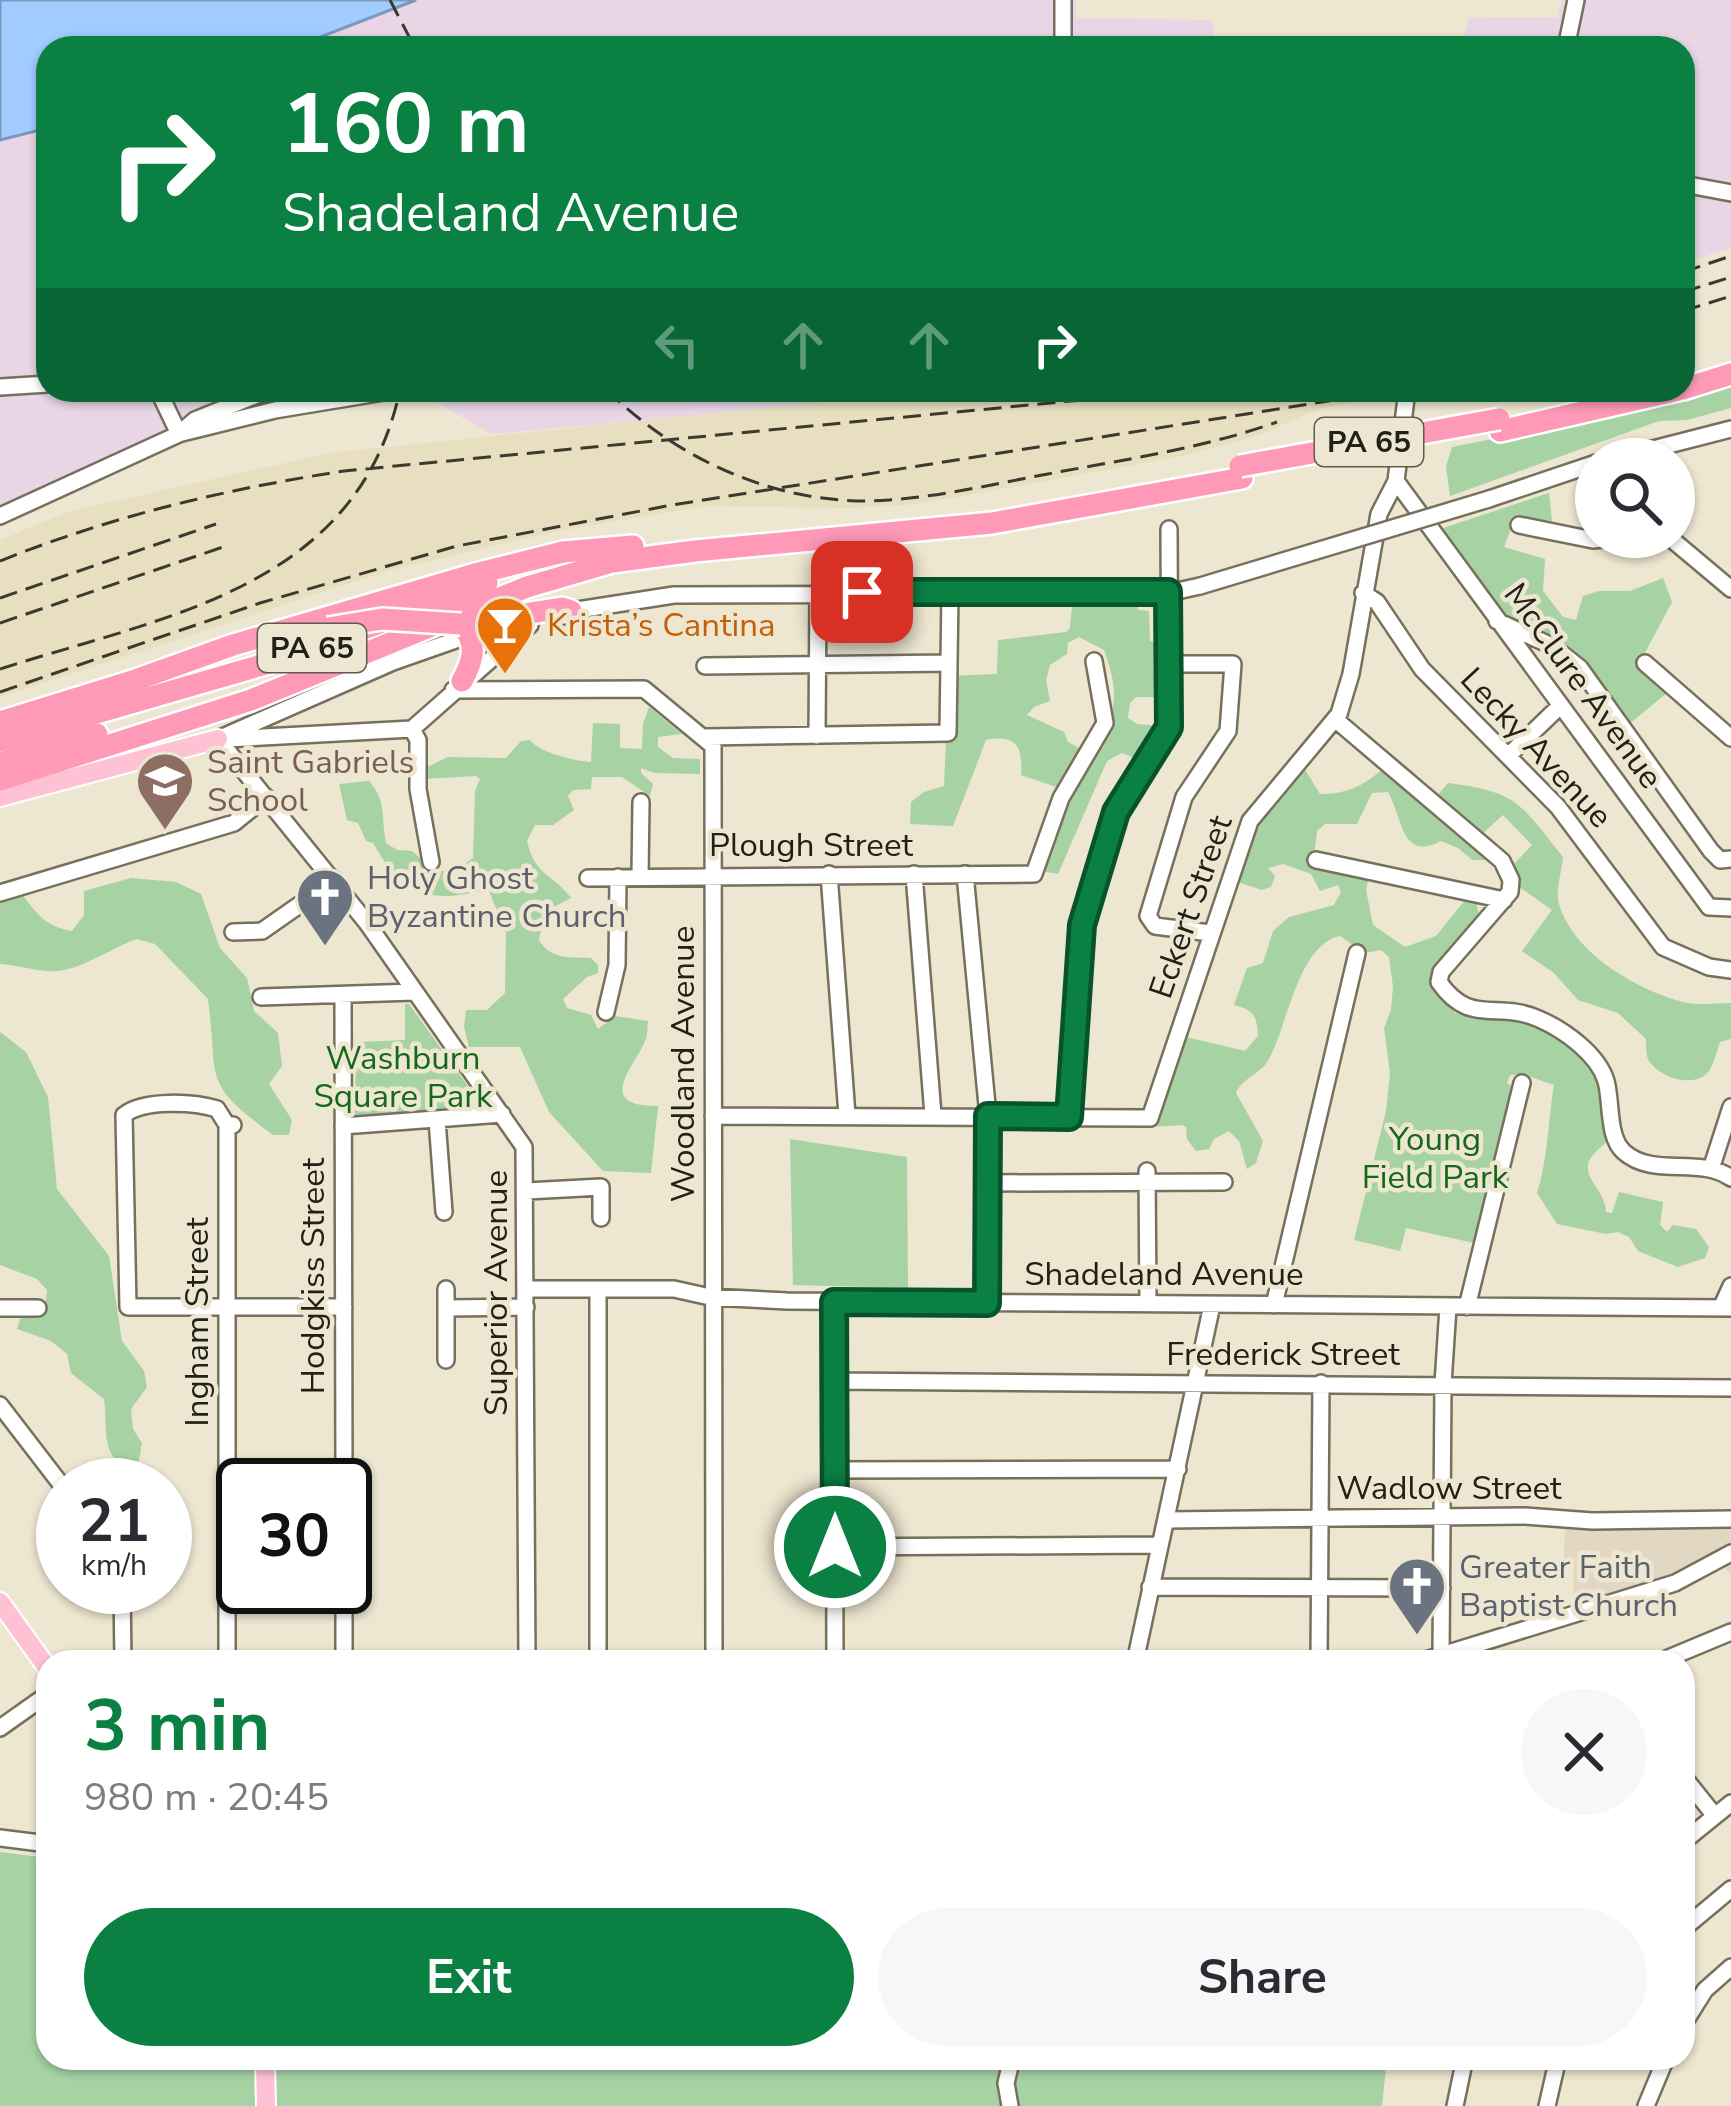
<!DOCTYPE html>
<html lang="en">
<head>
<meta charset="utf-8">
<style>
  :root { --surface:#fff; --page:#f7f7f7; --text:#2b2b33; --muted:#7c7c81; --accent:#0b8043 }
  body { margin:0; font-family:"Nunito Sans",sans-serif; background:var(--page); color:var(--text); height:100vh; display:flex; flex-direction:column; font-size:45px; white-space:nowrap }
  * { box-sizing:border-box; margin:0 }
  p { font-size:39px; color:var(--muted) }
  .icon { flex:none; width:66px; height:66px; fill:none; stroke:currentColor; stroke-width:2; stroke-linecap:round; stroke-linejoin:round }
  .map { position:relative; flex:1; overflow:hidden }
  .side { position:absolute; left:36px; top:1650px; width:1659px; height:420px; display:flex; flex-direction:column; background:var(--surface); border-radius:36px; box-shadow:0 3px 9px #0004 }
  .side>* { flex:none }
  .top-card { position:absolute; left:36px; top:36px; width:1659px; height:366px; border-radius:36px; box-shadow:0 3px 9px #0004; background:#0b8043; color:#fff; overflow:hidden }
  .controls { position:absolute; left:1575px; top:438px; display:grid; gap:24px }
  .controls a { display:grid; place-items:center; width:120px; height:120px; border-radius:50%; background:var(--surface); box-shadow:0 3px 9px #0004; font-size:60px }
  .speed { position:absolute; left:36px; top:1458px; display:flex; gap:24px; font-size:60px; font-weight:700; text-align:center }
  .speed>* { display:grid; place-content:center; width:156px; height:156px; border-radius:50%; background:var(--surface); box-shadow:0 3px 9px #0004; line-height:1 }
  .speed small { font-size:30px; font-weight:400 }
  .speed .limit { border:6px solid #111; border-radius:18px; background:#fff; color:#111 }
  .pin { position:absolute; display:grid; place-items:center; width:102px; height:102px; color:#fff; margin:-51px; border-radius:24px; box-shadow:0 6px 18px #0006 }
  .me { position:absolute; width:132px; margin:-66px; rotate:0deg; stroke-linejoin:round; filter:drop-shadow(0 0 9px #0008) }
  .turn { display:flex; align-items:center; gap:42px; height:252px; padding:0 48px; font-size:54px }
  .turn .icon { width:156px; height:156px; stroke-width:2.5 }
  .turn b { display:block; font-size:84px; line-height:102px }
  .lanes { display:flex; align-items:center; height:114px; padding:0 48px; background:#0003; justify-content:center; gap:60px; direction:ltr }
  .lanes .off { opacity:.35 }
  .round { display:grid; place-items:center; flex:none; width:126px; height:126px; border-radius:63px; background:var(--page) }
  .overview { display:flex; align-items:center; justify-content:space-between; height:204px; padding:0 48px }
  h1 { font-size:72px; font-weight:700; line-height:90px; color:var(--accent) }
  .cta { display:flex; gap:24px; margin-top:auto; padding:24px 48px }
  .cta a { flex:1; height:138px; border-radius:72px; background:var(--accent); color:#fff; font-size:48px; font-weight:700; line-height:138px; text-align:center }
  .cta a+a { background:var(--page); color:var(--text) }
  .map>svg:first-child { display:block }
  .commercial { fill:#e2d7c3 }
  .industrial { fill:#e9d5e5 }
  .built { fill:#e8dec0 }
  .green { fill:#a6d2a4; fill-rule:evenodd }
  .water { fill:#a2cbff; stroke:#7c98ba; stroke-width:3 }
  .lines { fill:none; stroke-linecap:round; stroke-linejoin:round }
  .minor-casing { stroke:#77705d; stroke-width:20 }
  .major-casing { stroke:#fff; stroke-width:22 }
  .highway-casing { stroke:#fff; stroke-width:26 }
  .minor { stroke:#fff; stroke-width:15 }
  .major { stroke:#fec2d4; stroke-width:18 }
  .highway { stroke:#fe99b8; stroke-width:21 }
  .rail { stroke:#3d3930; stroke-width:3; stroke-dasharray:18 9; stroke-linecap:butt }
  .minor-bridge-casing { stroke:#77705d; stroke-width:20; stroke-linecap:butt }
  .highway-bridge-casing { stroke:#fff; stroke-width:26; stroke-linecap:butt }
  .minor-bridge { stroke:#fff; stroke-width:15 }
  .highway-bridge { stroke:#fe99b8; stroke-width:21 }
  .route-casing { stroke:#07532c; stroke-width:30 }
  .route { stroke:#0b8043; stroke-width:21 }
  .labels { text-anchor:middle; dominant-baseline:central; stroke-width:9; stroke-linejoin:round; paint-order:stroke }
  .shield { fill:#ede6d0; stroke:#605b4f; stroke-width:3 }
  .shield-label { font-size:30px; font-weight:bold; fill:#232018 }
  .food-label { font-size:33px; fill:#c56008; stroke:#ede6d0; text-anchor:start }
  .street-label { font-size:33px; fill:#232018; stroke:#ede6d0 }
  .education-label { font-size:33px; fill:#785e54; stroke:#ede6d0; text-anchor:start }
  .worship-label { font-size:33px; fill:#5b616d; stroke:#ede6d0; text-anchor:start }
  .park-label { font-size:33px; fill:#146819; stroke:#ede6d0 }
</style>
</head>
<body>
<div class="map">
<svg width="1731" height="2106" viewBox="0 0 1731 2106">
  <rect width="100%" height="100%" fill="#ede6d0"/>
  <path class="commercial" d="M1565,1517L1731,1519V1575L1719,1561L1573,1615L1574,1566L1564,1565Z"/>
  <path class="industrial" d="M416,0H1076V18L1213,20L1214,48H292Z
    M1562,0H1731V248L1683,263V48H1462L1468,18L1558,17Z
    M48,128V390H269L0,516V140Z
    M414,390H976L492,434Z"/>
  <path class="built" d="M976,390H1397V395L1321,408L1259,435L1187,455L918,504L850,508L707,506L552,532L387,571L0,697V540L71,511L330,453L899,394Z"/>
  <path class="green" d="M1731,384V408L1687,420L1659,421L1450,496L1446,466L1452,447L1638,410Z
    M1549,493L1552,521L1515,518L1504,547L1545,559L1543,591L1563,617L1576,620L1583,596L1599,591H1630L1663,578L1672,602L1638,666L1667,693L1628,725L1585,669L1505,620L1440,529Z
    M1137,604L1138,610L1149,611L1150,641L1168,642L1169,697H1136L1130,703L1128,718L1137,724L1170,727L1147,763L1122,753L1107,761L1058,874L1042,871L1068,791L1021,775C1023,746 1016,734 986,740L953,826L910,824L911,802L924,792L944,786L949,676L997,674L998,640L1066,632L1070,628L1072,605ZM1079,637L1104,650C1121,696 1116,713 1092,755L1068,742L1064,732L1027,715L1034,707L1050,701L1046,680L1050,665L1067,654L1068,643Z
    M649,707L682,734L658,737V747L673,758L700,759V774L654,773L641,768V773L653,784L650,796L622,777H592L591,789L573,790L568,796L574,810L553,825H535L527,841C535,877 554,874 571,898L544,912L539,940C551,960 569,957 591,958L598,965V973L587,977L563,999L567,1008L591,1015L598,1029L615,1016L648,1021C647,1028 648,1034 645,1041C635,1066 593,1107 658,1106L651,1173L603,1171L549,1112L520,1047H469L464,1027L466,1010H487L505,993L506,933L489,891C461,892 426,909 410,875L390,871L373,843L366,841L358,823L347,820L339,784L369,781C387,801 381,819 386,843L397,850L412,851L436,872L457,869L473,858L475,791L480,779L476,776L423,779V769L448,757L506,758L521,741L530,740C540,753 575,761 591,762L593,723L620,724V748L642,749L643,724Z
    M1304,768L1320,794C1348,794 1363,786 1384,768L1429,805L1448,783C1519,792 1520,804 1563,857C1562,870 1555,892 1559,904C1573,953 1637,990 1683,1002C1698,1006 1716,1003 1731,1003V1039L1720,1042C1717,1051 1714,1063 1709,1071C1695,1090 1657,1077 1648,1059C1646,1055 1646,1043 1646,1039L1618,1013L1578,1000L1554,973L1522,951L1552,910L1518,886L1513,865L1532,845L1503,815L1482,834L1496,847L1487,860H1472L1458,848L1441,841C1401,862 1403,818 1388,792L1372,793L1357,824H1325L1317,831L1313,864L1369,876L1366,890L1373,925L1405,947L1436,936L1470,894L1475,895L1479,915L1431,974V982L1455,1013L1532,1020L1569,1046L1599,1077L1611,1139C1563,1173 1604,1180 1606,1212L1612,1213L1619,1192L1663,1202L1660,1225L1667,1232L1673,1225L1696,1229L1709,1247L1705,1258L1678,1267L1638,1251L1629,1237L1618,1232L1606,1234L1557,1224L1537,1193C1548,1159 1548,1121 1554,1085L1525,1075H1510L1507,1083L1513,1087L1512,1109L1507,1113L1474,1243L1406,1228L1400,1251L1354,1240L1386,1111L1390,1074L1384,1028L1391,1010L1393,987L1389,957L1381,950L1365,953L1340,936C1298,945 1288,1024 1269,1059C1261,1074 1242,1078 1236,1093L1263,1141L1256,1163L1247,1169L1239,1141L1229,1131L1214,1139L1209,1149L1196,1151L1187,1139L1186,1127L1183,1125L1151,1127L1182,1036L1245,1051L1258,1036C1257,1016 1254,1010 1234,1005L1247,968L1263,963L1273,931L1289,917L1334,905L1341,892L1338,885L1320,891L1311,874L1283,864L1268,868L1275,876L1271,887L1262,890L1235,881C1251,831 1269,806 1304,768Z
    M131,878L176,882L201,894L220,948L247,978L254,1011L278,1033L282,1066L269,1084L292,1120L289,1135H273C200,1081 219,1082 208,999L155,944L137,939C110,948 77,974 47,971C32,970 17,965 0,964V900L22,894C37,914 46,927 72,931L84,915V891Z
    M405,1004H409L483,1107L355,1118L356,1042L405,1040Z
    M0,1032L26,1052L48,1097L57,1189L109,1256L122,1341L144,1371L147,1387L131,1409L133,1429L142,1443L136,1478C98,1451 109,1440 104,1399L71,1373L67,1354L51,1341L17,1329L20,1319L45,1311L47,1290L37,1279L0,1265Z
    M790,1139L907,1157L908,1288L793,1285Z
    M0,1852L48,1858V2058H1387L1382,2106H0Z"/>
  <path class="water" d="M0,0H416L292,48H48V128L0,140Z"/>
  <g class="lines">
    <g class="minor-casing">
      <path id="minor" d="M1063,48V0
        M1566,48L1576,0
        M1683,184L1731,193
        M0,387L48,384
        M158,390L179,434
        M182,433L275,410L396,390
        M1614,459L1731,429
        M1396,481L1709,907L1731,908
        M1489,499L1596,463
        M0,516L179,434L195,420L269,390
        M1519,525L1593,540L1621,537
        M1669,537L1731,589
        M1363,593L1377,602L1422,669L1558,807L1663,947L1709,967L1731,970
        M564,616L571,611L674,595L1168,593L1200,586
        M1497,621L1552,646L1580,668L1711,851L1720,860L1731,859
        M1645,663L1731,738
        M1168,664H1233L1228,731L1184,797L1148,916L1155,926L1210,933
        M705,666L949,663
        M453,690L644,689L713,746L714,1662
        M1336,720L1502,861L1511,880L1510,892L1441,972L1439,982C1470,1027 1497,1000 1539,1019C1564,1030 1598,1054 1606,1081C1612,1102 1607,1137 1624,1152C1653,1178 1700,1156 1731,1178
        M412,729L418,740V789L431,862
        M817,736L818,592
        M706,737L948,733L950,593
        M218,739L367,923L524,1147L527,1662
        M218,739L393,662L470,635L517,625
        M227,739L412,729L530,625
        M1508,756L1560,706
        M1316,860L1504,900
        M829,874L847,1115
        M914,874L933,1115
        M965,874L988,1116L987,1303
        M640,876L641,802
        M588,878L1034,874L1061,798L1105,723L1094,661
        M0,893L234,823L266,797
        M233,932L262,931L335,880
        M343,995L344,1485
        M261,997L414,992
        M606,1012L617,965L618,877
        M713,1116L1150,1118L1250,821L1339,714L1351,674L1379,514L1396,481L1407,390
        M1069,1117L1082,925L1116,812L1170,727L1169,529
        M437,1120L444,1212
        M233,1125H227L217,1109C194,1102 144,1099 124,1115L128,1307H344
        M343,1126L502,1114
        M1711,1169L1731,1107
        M1147,1171L1148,1304
        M987,1183L1224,1182
        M527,1191L601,1187V1218
        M526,1289H674L710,1297L787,1301L1731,1308
        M598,1289V1662
        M834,1302L835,1662
        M1274,1305L1357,953
        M1467,1307L1522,1083
        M0,1308H38
        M446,1308L526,1307
        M1721,1308L1731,1286
        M446,1360V1289
        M834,1381L1731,1388
        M0,1405L63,1487
        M834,1470L1178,1469
        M1167,1520L1525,1516L1592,1521L1731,1519
        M834,1547L1158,1545
        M122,1587L123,1662
        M1150,1587L1442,1588
        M1441,1655L1443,1384L1448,1307
        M227,1662V1125
        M344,1662V1587
        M1135,1662L1212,1305
        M1319,1662L1321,1383
        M1324,1662H1367
        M1419,1662L1675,1583L1731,1553
        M1659,1662L1731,1632
        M0,1728L48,1694
        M1683,1776L1715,1816
        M0,1838L48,1844
        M1683,1842L1731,1803
        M1683,1929L1731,1889
        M1683,2025L1705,1990L1731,1967
        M1010,2106L1006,2083L1012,2058
        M1455,2106L1465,2058
        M1547,2106L1558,2058
        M1646,2106L1666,2058"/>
    </g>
    <g class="major-casing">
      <path id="major" d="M0,797L218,739
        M0,1602L48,1669
        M265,2058L266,2106"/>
    </g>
    <g class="highway-casing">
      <path id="highway" d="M1683,389L1731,374
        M1500,431L1678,390
        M462,681C474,659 478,644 461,624L562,608L571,611
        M130,682L233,645L475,574L563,552L633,546
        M0,722L142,678
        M0,741L286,658L487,583
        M0,763L97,734
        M0,780L251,700L527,587L612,562L695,551L992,523L1242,478"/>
    </g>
    <use href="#minor" class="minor"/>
    <use href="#major" class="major"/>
    <use href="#highway" class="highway"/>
    <path class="rail" d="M390,0L415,48
      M1683,272L1731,256
      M1683,292L1731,277
      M1683,311L1731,296
      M607,390C681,463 785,508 889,500C944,496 999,483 1053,473C1128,459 1204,448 1277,422
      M0,561C112,516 226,489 344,471L1185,390
      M0,598L216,524
      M0,623L223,547
      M0,669C164,616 357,589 400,390
      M0,692L260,603L457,546L672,505L1398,390"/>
    <g class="minor-bridge-casing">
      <path id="minor-bridge" d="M1200,586L1489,499"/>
    </g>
    <g class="highway-bridge-casing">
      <path id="highway-bridge" d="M1240,466L1499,419
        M328,628L382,619L461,624"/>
    </g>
    <use href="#minor-bridge" class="minor-bridge"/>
    <use href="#highway-bridge" class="highway-bridge"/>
  </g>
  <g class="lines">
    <g class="route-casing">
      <path id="route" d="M835,1547L834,1302L987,1303L988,1116L1069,1117L1082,925L1116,812L1169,727L1168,592H862"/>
    </g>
    <use href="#route" class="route"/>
  </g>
  <defs>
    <g id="bar-pin" transform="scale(3)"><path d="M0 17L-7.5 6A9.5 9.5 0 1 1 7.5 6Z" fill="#e8710a" stroke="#ede6d0"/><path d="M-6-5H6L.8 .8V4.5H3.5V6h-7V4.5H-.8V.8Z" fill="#fff"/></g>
    <g id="school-pin" transform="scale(3)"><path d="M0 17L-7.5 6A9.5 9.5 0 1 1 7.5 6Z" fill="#8d6e63" stroke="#ede6d0"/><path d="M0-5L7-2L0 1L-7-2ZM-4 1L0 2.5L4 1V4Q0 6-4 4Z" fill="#fff"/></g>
    <g id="church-pin" transform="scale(3)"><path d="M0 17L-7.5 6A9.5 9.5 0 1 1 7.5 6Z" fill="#6b7280" stroke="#ede6d0"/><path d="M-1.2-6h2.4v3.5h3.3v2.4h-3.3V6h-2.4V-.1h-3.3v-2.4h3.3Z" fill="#fff"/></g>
  </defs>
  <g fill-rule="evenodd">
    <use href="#bar-pin" x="505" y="625"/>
    <use href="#school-pin" x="165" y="781"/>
    <use href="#church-pin" x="325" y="897"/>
    <use href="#church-pin" x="1417" y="1586"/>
  </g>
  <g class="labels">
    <g class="shield">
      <rect x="1315" y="418" width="108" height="48" rx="9"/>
      <rect x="258" y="624" width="108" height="48" rx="9"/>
    </g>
    <g class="shield-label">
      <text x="1369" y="442">PA 65</text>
      <text x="312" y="648">PA 65</text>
    </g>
    <g class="food-label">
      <text x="547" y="625">Krista’s Cantina</text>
    </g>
    <g class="street-label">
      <text transform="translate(1583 686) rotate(54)">McClure Avenue</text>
      <text transform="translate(1536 748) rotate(47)">Lecky Avenue</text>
      <text x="811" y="845">Plough Street</text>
      <text transform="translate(1191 907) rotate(-71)">Eckert Street</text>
      <text transform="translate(683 1064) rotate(-90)">Woodland Avenue</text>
      <text x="1164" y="1274">Shadeland Avenue</text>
      <text transform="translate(313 1276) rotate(-90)">Hodgkiss Street</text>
      <text transform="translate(496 1293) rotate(-90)">Superior Avenue</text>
      <text transform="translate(197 1322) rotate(-90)">Ingham Street</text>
      <text x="1283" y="1354">Frederick Street</text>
      <text x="1449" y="1488">Wadlow Street</text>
    </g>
    <g class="education-label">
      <text x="207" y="762">Saint Gabriels<tspan x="207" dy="38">School</tspan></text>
    </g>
    <g class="worship-label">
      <text x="367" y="878">Holy Ghost<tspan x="367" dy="38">Byzantine Church</tspan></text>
      <text x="1459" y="1567">Greater Faith<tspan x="1459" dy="38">Baptist Church</tspan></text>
    </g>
    <g class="park-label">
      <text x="403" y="1058">Washburn<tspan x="403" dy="38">Square Park</tspan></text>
      <text x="1435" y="1139">Young<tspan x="1435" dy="38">Field Park</tspan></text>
    </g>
  </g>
</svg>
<div class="controls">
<a><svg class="icon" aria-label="search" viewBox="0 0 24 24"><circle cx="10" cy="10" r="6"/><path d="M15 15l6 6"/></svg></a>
</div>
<div class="speed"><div>21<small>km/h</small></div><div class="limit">30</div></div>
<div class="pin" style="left:862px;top:592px;background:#d93025"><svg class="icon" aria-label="arrive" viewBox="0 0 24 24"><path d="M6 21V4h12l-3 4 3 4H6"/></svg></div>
<svg class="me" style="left:835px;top:1547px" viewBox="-20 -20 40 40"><circle r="17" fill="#0b8043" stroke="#fff" stroke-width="3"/><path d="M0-11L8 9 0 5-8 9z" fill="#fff"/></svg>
<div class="top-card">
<div class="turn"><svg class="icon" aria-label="right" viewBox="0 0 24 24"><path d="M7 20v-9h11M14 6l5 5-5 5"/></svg><div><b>160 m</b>Shadeland Avenue</div></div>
<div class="lanes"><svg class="icon off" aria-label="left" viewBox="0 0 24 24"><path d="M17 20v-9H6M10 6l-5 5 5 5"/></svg><svg class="icon off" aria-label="ahead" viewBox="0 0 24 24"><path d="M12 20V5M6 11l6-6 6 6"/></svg><svg class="icon off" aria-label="ahead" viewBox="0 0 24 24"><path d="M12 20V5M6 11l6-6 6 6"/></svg><svg class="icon" aria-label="right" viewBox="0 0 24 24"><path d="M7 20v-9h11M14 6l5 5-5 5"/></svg></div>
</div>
<section class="side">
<div class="overview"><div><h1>3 min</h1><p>980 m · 20:45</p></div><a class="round"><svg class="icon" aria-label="close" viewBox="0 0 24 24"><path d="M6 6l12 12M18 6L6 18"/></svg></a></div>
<div class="cta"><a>Exit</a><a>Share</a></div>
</section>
</div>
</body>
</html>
